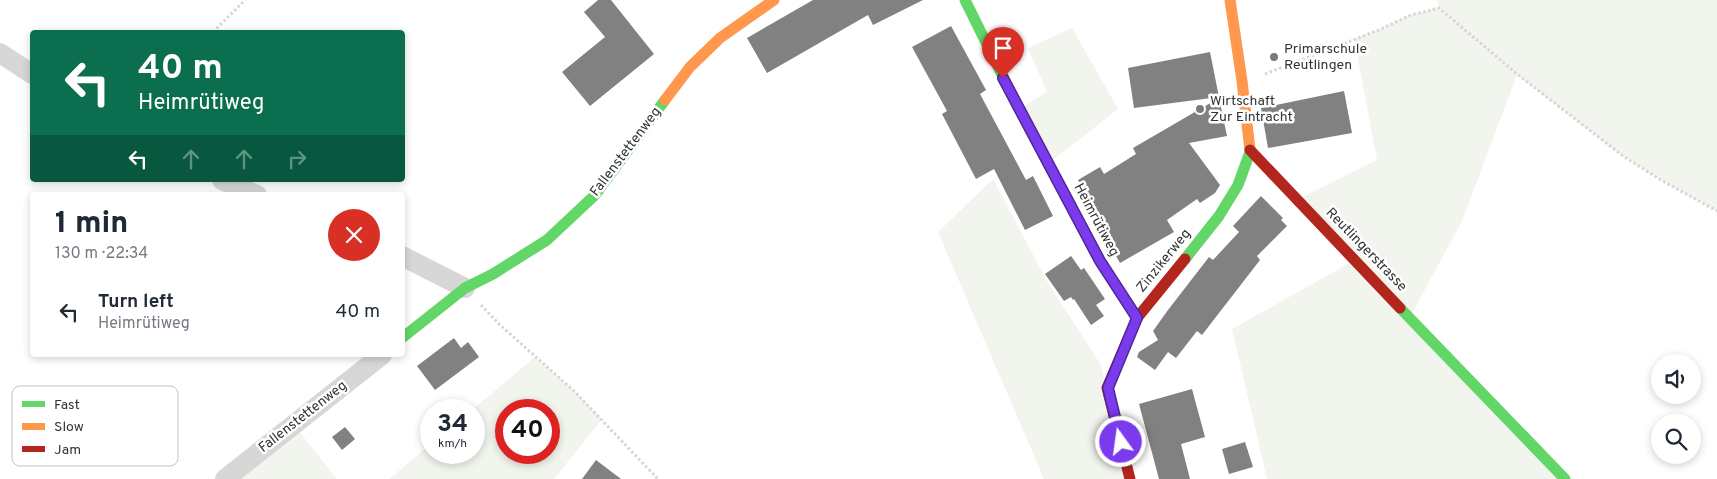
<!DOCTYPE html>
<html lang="en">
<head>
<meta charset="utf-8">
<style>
  :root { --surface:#fff; --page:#f6f6f7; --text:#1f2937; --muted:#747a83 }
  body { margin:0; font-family:Overpass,sans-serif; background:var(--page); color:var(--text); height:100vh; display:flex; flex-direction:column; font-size:19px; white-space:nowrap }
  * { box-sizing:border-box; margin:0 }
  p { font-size:16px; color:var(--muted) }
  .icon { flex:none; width:28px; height:28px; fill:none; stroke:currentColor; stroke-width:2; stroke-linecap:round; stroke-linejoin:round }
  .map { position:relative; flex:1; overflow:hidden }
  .drawer { position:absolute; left:30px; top:192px; width:375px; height:165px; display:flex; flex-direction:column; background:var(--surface); border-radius:5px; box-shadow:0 2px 8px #0003 }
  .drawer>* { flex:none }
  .guide { position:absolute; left:30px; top:30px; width:375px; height:152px; border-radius:5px; box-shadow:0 2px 8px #0003; background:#0b6e4f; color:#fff; overflow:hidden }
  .buttons { position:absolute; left:1651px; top:354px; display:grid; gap:10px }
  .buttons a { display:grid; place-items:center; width:50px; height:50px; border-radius:50%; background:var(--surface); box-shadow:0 2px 8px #0003; font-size:25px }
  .speed { position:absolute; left:420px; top:399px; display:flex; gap:10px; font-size:25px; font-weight:700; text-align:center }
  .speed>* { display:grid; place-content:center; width:65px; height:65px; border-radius:50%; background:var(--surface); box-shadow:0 2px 8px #0003; line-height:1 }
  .speed small { font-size:12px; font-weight:400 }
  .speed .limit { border:8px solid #d22; background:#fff; color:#111 }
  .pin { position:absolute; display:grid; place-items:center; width:42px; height:42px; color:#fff; margin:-51px -21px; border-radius:50% 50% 50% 0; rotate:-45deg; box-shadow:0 0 5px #0007 }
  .pin .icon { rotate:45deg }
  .me { position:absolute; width:55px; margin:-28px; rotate:346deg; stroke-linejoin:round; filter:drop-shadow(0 0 4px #0008) }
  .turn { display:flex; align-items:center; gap:18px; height:105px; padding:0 25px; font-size:22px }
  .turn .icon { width:65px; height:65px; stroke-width:2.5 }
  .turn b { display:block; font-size:35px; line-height:42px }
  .lanes { display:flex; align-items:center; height:48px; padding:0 25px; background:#0003; justify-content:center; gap:25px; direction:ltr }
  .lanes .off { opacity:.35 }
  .round { display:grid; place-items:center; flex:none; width:52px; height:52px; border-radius:26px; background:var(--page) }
  .summary { display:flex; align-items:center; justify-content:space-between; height:85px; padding:0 25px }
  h1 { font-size:30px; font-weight:800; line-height:38px }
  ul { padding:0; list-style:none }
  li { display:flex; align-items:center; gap:15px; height:70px; padding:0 25px }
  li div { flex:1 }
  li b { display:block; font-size:19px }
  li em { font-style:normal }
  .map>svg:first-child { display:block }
  .green { fill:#f1f5ed; fill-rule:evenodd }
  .building { fill:#818181 }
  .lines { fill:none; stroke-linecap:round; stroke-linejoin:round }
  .path { stroke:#d6d6d6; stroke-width:3; stroke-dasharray:2.5 2.5; stroke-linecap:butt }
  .street { stroke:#d7d7d7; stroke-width:20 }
  .fast { stroke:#63d668; stroke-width:11 }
  .slow { stroke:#ff974d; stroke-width:11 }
  .jam { stroke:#b3261e; stroke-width:11 }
  .route-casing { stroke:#51269a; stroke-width:12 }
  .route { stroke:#7c3aed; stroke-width:9 }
  .poi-dot { fill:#7a7a7a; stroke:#fff; stroke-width:2 }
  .labels { text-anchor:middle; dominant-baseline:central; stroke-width:5; stroke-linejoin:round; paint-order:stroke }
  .poi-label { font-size:14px; fill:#333; stroke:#fff; text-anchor:start }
  .street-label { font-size:14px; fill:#333; stroke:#fff }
  .key { fill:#fff; stroke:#c2c2c2; stroke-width:1 }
  .key-label { font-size:14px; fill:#333 }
</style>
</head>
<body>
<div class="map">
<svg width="1717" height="479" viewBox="0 0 1717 479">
  <rect width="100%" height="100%" fill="#fff"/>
  <path class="green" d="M1437,0H1717V211L1661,180L1623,156L1517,75L1462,221L1410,317L1565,479H1267L1232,329L1355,260L1297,200L1377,160L1354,39L1379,30L1411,15L1439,8Z
    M1072,28L1118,109L1049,163L1019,109L1047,92L1028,48Z
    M993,179L1048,283L1101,365L1130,479H1044L938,232Z
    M535,357L573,390L602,419L554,479H389L431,444V452H474V410H472ZM506,410H549V452H506Z
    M294,425L337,479H225Z"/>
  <path class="building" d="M598,0H611L654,54L590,106L562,72L605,37L584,12Z
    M813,0H923L873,25L868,15L767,73L747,38Z
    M951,26L986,90L980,94L1026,180L1033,176L1053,216L1025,230L994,169L976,179L942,114L947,111L912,47Z
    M1210,52L1219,97L1134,108L1128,68Z
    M1344,91L1352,133L1268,148L1261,108Z
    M1219,98L1227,136L1189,143L1220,185L1215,193L1200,203L1197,199L1167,220L1174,232L1120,263L1099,226L1104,224L1078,180L1100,167L1104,174L1136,154L1133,148Z
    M1261,196L1283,218L1281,220L1287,226L1257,256L1260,260L1202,335L1197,331L1176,358L1168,352L1155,370L1137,357L1139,352L1158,340L1153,331L1168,310L1209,257L1213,260L1239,232L1233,226Z
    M1071,256L1081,270L1084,268L1105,299L1096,305L1104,316L1091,325L1074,299L1073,300L1071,297L1064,301L1045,274Z
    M454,338L461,348L468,342L479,357L435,390L417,366Z
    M1192,389L1205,437L1181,444L1190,479H1159L1139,404Z
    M345,427L355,439L342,450L332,437Z
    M1245,442L1253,467L1229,474L1222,449Z
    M596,460L621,479H582Z"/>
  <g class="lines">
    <path class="path" d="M213,32L245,0
      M1265,74L1379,30L1411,15L1439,8L1517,74L1623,156L1661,180L1717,211
      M481,305L499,324L573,390L658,479"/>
    <path class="street" d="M0,53L32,74
      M222,180L257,195
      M402,256L465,288
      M225,479L382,355"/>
    <path class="fast" d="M965,0L1019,109L1100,261L1137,318
      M1185,259L1219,216L1238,185L1250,152
      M1400,308L1565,479
      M402,338L465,288L493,274L547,240L595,195L665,100"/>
    <path class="slow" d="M1230,0L1242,81L1250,150
      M665,100L690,67L720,38L774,0"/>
    <path class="jam" d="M1250,150L1400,308
      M1130,479L1107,388L1137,318L1185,259"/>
  </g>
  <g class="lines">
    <g class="route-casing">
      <path id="route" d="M1003,78L1100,261L1137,318L1108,388L1121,442"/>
    </g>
    <use href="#route" class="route"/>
  </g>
  <g class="poi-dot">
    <circle cx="1274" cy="57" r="5"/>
    <circle cx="1200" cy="109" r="5"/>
  </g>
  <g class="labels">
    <g class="poi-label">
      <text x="1284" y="49">Primarschule<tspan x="1284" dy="16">Reutlingen</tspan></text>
      <text x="1210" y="101">Wirtschaft<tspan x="1210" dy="16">Zur Eintracht</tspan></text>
    </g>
    <g class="street-label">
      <text transform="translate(626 152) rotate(-53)">Fallenstettenweg</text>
      <text transform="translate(1096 220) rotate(62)">Heimrütiweg</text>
      <text transform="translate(1366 250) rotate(46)">Reutlingerstrasse</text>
      <text transform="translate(1164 261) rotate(-51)">Zinzikerweg</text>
      <text transform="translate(303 417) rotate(-38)">Fallenstettenweg</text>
    </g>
  </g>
  <rect x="12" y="386" width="166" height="80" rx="8" class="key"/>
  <rect x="22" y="401" width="23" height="6" fill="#63d668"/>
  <rect x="22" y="423" width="23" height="7" fill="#ff974d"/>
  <rect x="22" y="446" width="23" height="6" fill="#b3261e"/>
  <g class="key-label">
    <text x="54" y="409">Fast</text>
    <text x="54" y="431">Slow</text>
    <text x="54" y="454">Jam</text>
  </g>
</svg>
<div class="buttons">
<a><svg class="icon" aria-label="sound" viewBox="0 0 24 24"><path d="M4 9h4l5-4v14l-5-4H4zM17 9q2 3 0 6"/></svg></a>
<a><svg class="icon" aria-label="search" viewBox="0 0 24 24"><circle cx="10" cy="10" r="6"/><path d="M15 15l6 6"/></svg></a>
</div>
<div class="speed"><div>34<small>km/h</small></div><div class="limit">40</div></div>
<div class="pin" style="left:1003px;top:78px;background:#d93025"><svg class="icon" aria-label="arrive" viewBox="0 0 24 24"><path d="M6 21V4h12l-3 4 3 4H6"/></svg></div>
<svg class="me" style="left:1121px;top:442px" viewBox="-20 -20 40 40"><circle r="17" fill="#7c3aed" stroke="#fff" stroke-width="3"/><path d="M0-11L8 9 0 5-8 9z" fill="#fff"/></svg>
<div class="guide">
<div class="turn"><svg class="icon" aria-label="left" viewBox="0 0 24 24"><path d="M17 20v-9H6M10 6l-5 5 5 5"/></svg><div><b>40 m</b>Heimrütiweg</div></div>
<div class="lanes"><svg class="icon" aria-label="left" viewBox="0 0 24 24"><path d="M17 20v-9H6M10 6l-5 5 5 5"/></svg><svg class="icon off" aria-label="ahead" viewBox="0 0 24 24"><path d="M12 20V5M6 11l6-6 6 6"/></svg><svg class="icon off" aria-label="ahead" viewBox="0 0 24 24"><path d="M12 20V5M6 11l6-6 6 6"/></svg><svg class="icon off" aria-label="right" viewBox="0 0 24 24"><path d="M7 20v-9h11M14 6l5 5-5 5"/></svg></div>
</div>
<section class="drawer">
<div class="summary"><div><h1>1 min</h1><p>130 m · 22:34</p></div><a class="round" style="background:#d93025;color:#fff"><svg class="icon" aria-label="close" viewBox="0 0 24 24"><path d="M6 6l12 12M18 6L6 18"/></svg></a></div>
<ul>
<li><svg class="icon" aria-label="left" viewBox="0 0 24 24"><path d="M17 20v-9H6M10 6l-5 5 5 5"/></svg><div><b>Turn left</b><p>Heimrütiweg</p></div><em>40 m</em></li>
</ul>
</section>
</div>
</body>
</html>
